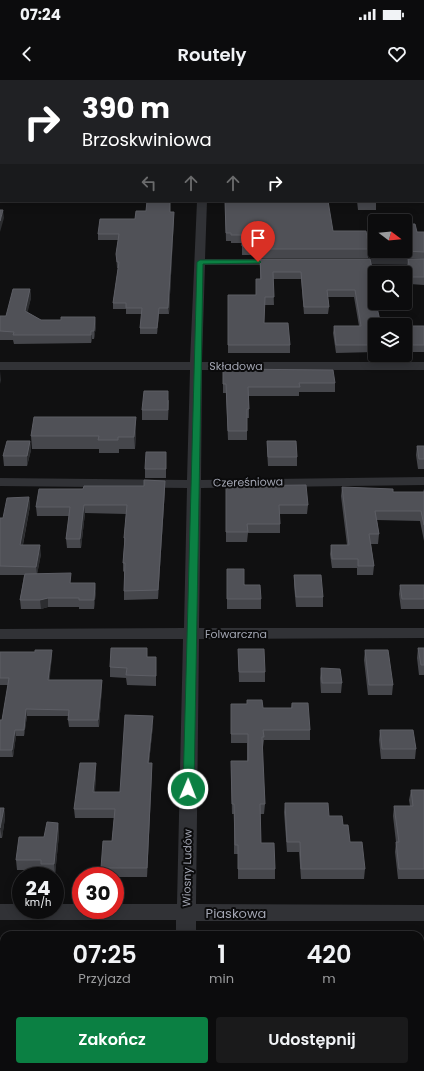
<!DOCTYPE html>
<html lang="pl">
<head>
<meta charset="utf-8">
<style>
  :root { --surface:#0c0c0d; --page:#1a1a1b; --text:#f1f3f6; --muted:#9a9b9d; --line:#2c2c2e; --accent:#0b8043 }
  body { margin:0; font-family:Poppins,sans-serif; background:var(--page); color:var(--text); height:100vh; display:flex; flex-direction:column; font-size:15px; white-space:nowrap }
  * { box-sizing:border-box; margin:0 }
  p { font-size:13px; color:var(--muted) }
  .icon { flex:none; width:22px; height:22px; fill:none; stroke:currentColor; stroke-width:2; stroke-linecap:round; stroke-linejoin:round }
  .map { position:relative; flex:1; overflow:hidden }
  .details { position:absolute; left:0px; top:851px; width:424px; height:140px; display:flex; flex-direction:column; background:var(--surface); border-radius:12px 12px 0 0; box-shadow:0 2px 10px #0003,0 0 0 1px var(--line) }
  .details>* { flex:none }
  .top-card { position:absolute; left:0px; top:0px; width:424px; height:122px; box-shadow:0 2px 10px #0003,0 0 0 1px var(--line); background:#202124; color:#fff; overflow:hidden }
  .needle { width:26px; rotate:106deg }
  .buttons { position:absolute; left:368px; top:134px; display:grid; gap:8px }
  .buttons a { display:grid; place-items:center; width:44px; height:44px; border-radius:4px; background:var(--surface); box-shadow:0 2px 10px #0003,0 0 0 1px var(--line); font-size:20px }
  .speed { position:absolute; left:12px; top:787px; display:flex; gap:8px; font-size:20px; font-weight:700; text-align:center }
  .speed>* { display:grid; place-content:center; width:52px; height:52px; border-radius:50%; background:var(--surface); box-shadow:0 2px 10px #0003,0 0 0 1px var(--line); line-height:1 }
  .speed small { font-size:10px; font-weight:400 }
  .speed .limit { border:6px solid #d22; background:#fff; color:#111 }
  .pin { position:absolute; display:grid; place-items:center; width:34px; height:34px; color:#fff; margin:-41px -17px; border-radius:50% 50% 50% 0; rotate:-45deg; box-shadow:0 0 4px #0007 }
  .pin .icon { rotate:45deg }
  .me { position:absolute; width:44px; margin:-22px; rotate:1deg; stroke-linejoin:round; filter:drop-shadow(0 0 3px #0008) }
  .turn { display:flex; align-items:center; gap:14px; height:84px; padding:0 16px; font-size:18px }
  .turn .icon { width:52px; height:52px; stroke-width:2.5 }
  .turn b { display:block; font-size:28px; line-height:34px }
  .lanes { display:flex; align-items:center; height:38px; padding:0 16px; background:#0003; justify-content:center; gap:20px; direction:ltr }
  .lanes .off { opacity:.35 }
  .eta { display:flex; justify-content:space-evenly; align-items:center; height:68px; text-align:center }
  .eta b { font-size:24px; font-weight:600; line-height:28px }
  .primary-button { display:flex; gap:8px; margin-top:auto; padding:8px 16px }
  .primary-button a { flex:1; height:46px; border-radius:4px; background:var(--accent); color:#fff; font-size:16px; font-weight:600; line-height:46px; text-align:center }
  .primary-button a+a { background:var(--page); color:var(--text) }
  .status { display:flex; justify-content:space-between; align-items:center; height:28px; padding:0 20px; background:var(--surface); direction:ltr }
  .status svg { height:11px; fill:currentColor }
  header { display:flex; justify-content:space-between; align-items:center; height:52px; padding:0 16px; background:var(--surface); font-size:18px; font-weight:600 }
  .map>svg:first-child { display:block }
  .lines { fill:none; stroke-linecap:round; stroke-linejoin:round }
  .street { fill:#313236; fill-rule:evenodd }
  .secondary { fill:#3f4046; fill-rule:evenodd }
  .wall { fill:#46474c }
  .shaded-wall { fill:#2c2d30 }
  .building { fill:#505157; stroke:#5d5e65 }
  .route { fill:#0b8043; stroke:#07532c }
  .labels { text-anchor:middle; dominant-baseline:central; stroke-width:4; stroke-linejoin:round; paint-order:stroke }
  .street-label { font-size:11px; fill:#a2a5b2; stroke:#0b0b0c }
  .near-street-label { font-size:13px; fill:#a2a5b2; stroke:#0b0b0c }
</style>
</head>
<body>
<div class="status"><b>07:24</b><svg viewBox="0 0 49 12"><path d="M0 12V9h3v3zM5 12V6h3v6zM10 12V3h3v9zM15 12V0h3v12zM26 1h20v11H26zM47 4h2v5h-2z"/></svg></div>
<header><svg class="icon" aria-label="back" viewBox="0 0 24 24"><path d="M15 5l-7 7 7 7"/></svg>Routely<svg class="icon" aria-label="heart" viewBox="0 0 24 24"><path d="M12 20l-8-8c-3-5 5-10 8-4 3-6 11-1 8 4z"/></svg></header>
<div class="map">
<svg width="424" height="991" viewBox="0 0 424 991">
  <rect width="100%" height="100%" fill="#101011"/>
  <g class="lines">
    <path class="street" d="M203,0H211V1H203Z
      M197,121H207L205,179H279L284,182L279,185H205L202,282H424V290H202L201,400L424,397V405L201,408L199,548H424V558L199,559L196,824L424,825V841H196V855H176V840H0V824H21V830H55V824H81V830H115V824H177L183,559H0V549L184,548L187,408L0,406V398L187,400L190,290H0V282H190Z
      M351,179H424V185L347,184L346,182Z
      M172,987H194L193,991H171Z"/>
    <path class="secondary" d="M0,91H1V99H0Z"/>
  </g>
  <path class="wall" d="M423,92H424V116H423Z
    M225,121L333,151L369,169L368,178H259L257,175H242V163H231V161H226Z
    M357,121H376V130H358Z
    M170,132H174V138L169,234H159L157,254H140V248L142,234H126V229H113V223L118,188H117L116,174L118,160H98V154L135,139Z
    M405,144L417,152H424V179L405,178L404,171H405Z
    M260,179L373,193L372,200L375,245V272L336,273L333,253L334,246H359L354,217H328L329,227L328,234H304L301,199H273L274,225H264V243L290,265V273H228V215H256V199H260Z
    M408,179H424V205L410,204L407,186Z
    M30,209L31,218L27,232L41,240H61L95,237L96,246L94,259H92L91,263L14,264L13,260H0V236H6Z
    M405,246H424V272H405Z
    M223,289L335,303V312H299V316H249V338H247V360H228L226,313H223Z
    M169,320L168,340H142V330Z
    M136,337V350L135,369H119V373H99V369H32L31,356Z
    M30,361L31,370L27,386H4L3,376Z
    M267,361L297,377V386H268L267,370Z
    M417,366H424V389H418L416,375Z
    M166,372V398H145V389Z
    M165,401V409L158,519L124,520V492L123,491V483L124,467V458L126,434L85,433L81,468H67L66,459L69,436H37L36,427L83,409L144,406Z
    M226,406L308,425L307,434H279L280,444V453H248L247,462H226Z
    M342,407L393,412H423L424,409V461L420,441L377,440L379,454L378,464H371L374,486L373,495H357V488H332L330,474L331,465H347L341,416Z
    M29,417L30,426L23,465L41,474L37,494L71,503H95L96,511L94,529H79V527H48L41,529H21L20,520L24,495H0V438H3Z
    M227,489L261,519V529H227Z
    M294,495L323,517V527H296L294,505Z
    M400,505L424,519V529H401L399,514Z
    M147,568V577L156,587V606L127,605L126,598L110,597V587Z
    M418,568H424V595H419L417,578Z
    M238,569L265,592V602H239Z
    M365,570L393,605L392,615H368L364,580Z
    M0,572L52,576L49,600H102V607L99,647H69L68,640L69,636H27L24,656H16L13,677H0V640H2L8,605H0Z
    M321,588L342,603L341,613H321L320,598Z
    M292,623L310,650V660H264L263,667H262L265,724L264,734H260L261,763L275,789V799H238V774H234V734H232L231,690L247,681V663H231V624L263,628H291Z
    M153,645L149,683H152V692L147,797H115V796H102L101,788L112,761L114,738H75L74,729L96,692L95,712H120Z
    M380,650L416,669L415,679H381L379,660Z
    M411,710H424V799H398L395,772L396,762L393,736L394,726H410L409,720Z
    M285,723L329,736L343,745L350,762L365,789L364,799H301L299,772H287L284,732Z
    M0,728H4L5,738L2,758H0Z
    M58,743L59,754L55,795L42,794L41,790H17L16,780L44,757Z
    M420,859L424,872V894H420Z
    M4,882V939H0V910Z"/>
  <path class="shaded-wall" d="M270,0H288L270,1Z
    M424,25V32H423V26Z
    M1,66V74L0,77V69Z
    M0,110H1V117H0Z
    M3,130L4,138L0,152V141Z
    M174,132V138L169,234L168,228Z
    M30,209L31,218L26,239L25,231Z
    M159,228V234L157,254V248Z
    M95,237L96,246L94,259V251Z
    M91,251L92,259L91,263Z
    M0,291L1,300L0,304Z
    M136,337V350L135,369L134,357Z
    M30,361L31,370L27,386V376Z
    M165,401V409L158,519V510Z
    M29,417L30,426L21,474L20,465Z
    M84,425L85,433L81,468L80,459Z
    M40,465L41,474L37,495L36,487Z
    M95,503L96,511L94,529V520Z
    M48,518V527L41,529L40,520Z
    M52,570V576L49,607L48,600Z
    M102,600V607L99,647L98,640Z
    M26,629L27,636L24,656V650Z
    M153,636V645L148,692V683Z
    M15,650L16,656L13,677L12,670Z
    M96,683V692L94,722L93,712Z
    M152,683V692L147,797V788Z
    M4,728L5,738L2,758L0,748Z
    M58,743L59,754L55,795L54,784Z"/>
  <path class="building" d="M0,0H191V1H1V28L0,26Z
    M223,0H270V1H223Z
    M301,0H424V25L423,26V1H301Z
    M0,33H1V66L0,69Z
    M423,33H424V83L423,87Z
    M423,92H424V108H423Z
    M0,102H1V110H0Z
    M147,121H170V132H174L168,228H159L157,248H140L142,228H126V223H113L119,182H117L116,174L119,154H98L100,139H135L136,131H146Z
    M225,121H328L333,151H366L369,169H260L257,166H242V155H231V153H226Z
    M358,121H376V122H359Z
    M0,130H3L0,141Z
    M405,144H415L417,152H424V172L406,171L405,167Z
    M260,179H370L373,193H370L375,217V223H376L381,245H375V265H336L334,246H361L355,210H327L329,227H304L301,192H273L274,217H265L264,243H288L290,265H228V215H256V199H261Z
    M408,179H424V197H411Z
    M13,209H30L25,231L41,240H61V237H95L94,251H91V255H13L14,252L0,251V236H6Z
    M405,246H424V265H405Z
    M223,289L333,290L335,303H299L300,307H248L249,329H247V351H228L226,304H223Z
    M144,311H168V330H142Z
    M34,337H136L134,357H118V360H98L99,356H31Z
    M7,361H30L27,376H3Z
    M267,361H296L297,377H268Z
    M417,366H424V379H419Z
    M146,372H166V389H145Z
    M144,400L165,401L158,510L124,511L125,483H123L125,458H124L127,425H84L80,459H66L70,427H36L39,409H83L84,406H144Z
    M306,405L308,425H279L280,444H247L248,452H226V406Z
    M342,407L393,409V412H424V445L421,431H375L379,454H369L374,486H358V479H332L331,465H349Z
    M29,417L20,465H40L36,487L0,486V438H3L7,418Z
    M227,489H244V505H260L261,519H227Z
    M71,493L70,503H95L94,520H79V518H48L40,520H20L25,494Z
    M294,495H321L323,517H296Z
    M400,505H424V519H402Z
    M111,568H147V577H156V596L126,595L127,588L110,587Z
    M418,568H424V585H421Z
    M238,569H264L265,592H239Z
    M35,570H52L48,600H102L98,640H68L69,630L26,629L24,650H15L12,670H0V640H2L9,598H0V572H35Z
    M365,570H388L393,605H369Z
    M321,588L340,589L342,603H322Z
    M247,620H262L263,628H292V623H308L310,650H263L264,657H262L265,724H260L261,763H274L275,789H238V765H235L234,724H232L231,681H248V654H231V624H247Z
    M125,635L153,636L148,683H152L147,788H101L103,761H112L115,729H74L80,683H96L93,712H120Z
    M380,650H413L416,669H382Z
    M411,710H424V789H399L396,762H399L394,726H413Z
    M285,723H328L329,736H342L343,745H348L350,762H362L365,789H301L300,762H287Z
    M0,728H4L0,748Z
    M47,742L58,743L54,784H41V780H16L19,757H44Z
    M256,851H280V855H256Z
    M420,859H422L424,872V884H420Z
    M4,882V929H0V910Z
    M93,987H134V991H93Z
    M231,987H286L287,991H231Z"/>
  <path class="route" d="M258,180L261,182L260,183L203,184L194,709L188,713L183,709L197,182L200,180Z"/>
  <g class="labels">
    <g class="street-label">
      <text x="236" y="286">Składowa</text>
      <text transform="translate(248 402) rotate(-1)">Czereśniowa</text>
      <text x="236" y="554">Folwarczna</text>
      <text transform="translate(187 788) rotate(-89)">Wiosny Ludów</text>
    </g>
    <g class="near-street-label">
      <text x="236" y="833">Piaskowa</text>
    </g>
  </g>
</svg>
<div class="buttons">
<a><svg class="needle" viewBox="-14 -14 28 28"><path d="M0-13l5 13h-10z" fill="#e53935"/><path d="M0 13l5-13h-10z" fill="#9a9b9d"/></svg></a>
<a><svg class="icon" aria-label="search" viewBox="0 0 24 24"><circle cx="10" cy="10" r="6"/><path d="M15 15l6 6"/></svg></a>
<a><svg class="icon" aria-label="layers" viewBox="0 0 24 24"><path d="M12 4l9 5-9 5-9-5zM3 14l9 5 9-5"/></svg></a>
</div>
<div class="speed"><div>24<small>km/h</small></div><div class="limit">30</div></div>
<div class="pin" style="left:258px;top:182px;background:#d93025"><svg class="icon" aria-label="arrive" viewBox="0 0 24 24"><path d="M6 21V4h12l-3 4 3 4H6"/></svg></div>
<svg class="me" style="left:188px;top:709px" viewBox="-20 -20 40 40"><circle r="17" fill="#0b8043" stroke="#fff" stroke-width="3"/><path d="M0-11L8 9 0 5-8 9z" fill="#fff"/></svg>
<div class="top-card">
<div class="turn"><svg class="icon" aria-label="right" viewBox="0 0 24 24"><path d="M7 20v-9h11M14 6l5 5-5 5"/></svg><div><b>390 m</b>Brzoskwiniowa</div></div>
<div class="lanes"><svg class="icon off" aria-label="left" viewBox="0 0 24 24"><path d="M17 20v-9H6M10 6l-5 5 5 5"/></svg><svg class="icon off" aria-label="ahead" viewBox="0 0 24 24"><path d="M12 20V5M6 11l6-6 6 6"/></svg><svg class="icon off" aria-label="ahead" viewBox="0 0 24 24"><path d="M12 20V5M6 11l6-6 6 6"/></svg><svg class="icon" aria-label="right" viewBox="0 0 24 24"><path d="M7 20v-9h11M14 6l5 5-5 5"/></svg></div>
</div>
<section class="details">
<div class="eta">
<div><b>07:25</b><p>Przyjazd</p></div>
<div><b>1</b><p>min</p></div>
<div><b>420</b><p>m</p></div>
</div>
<div class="primary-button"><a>Zakończ</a><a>Udostępnij</a></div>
</section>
</div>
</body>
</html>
